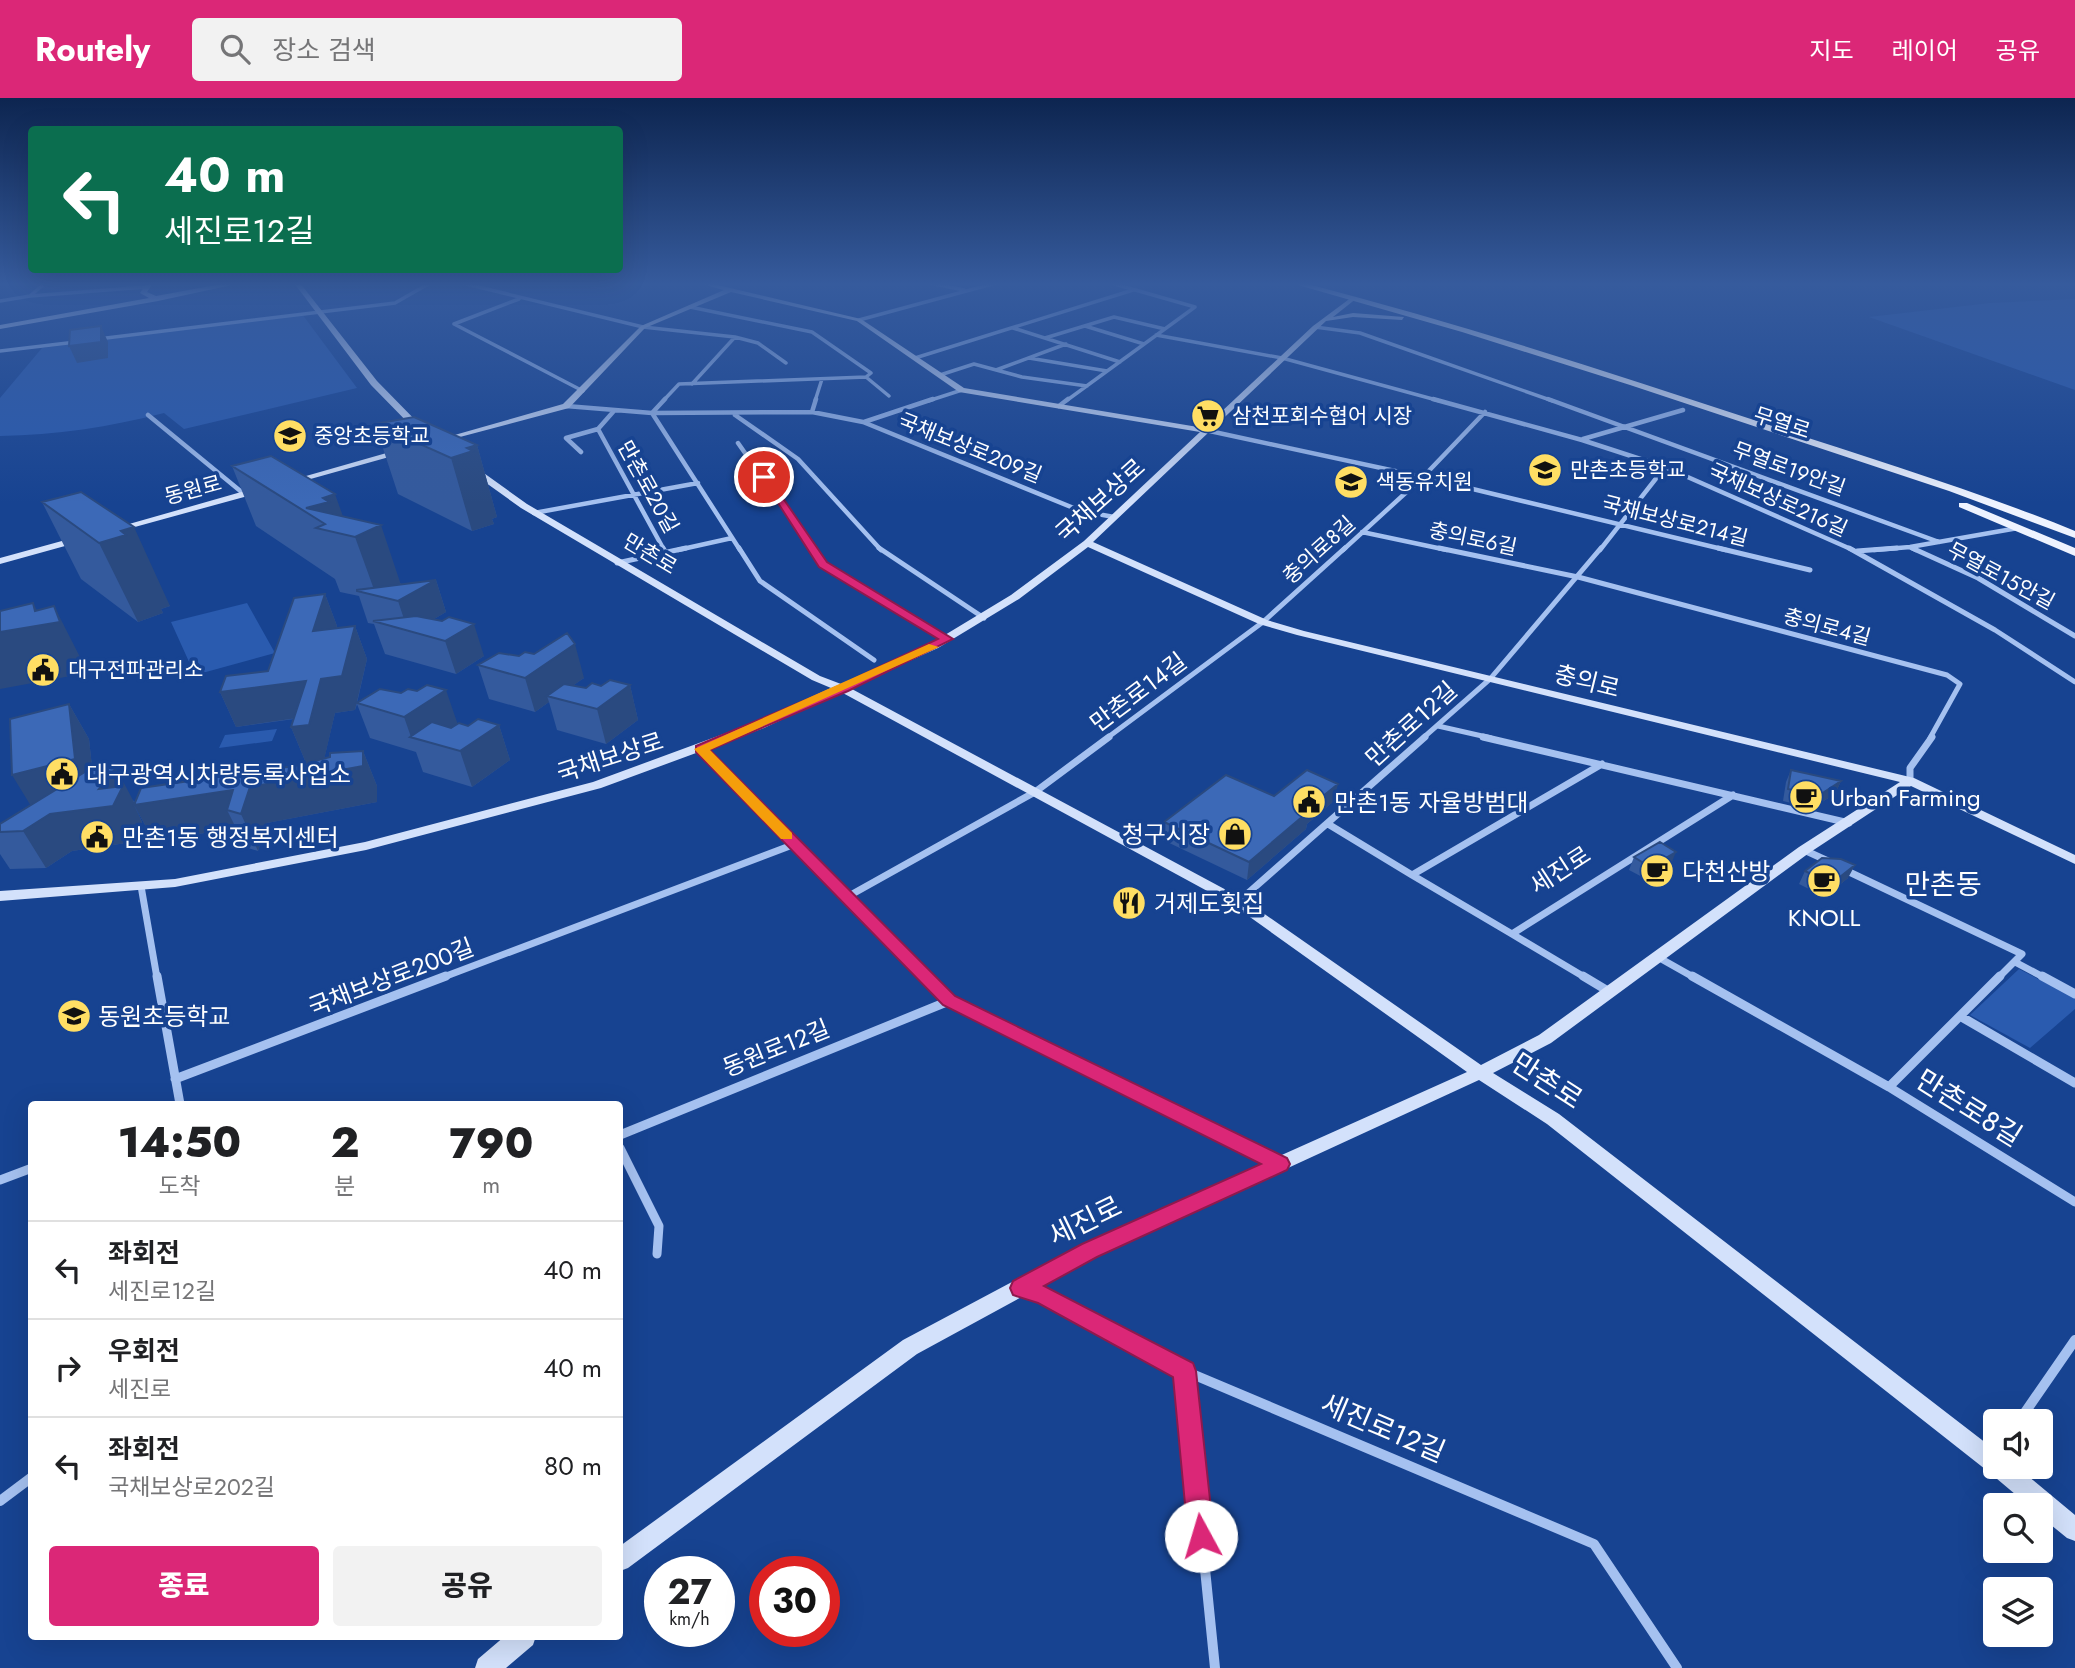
<!DOCTYPE html>
<html lang="ko">
<head>
<meta charset="utf-8">
<style>
  :root { --surface:#fff; --page:#f2f2f2; --text:#202124; --muted:#757577; --line:#e0e0e0; --accent:#db2777 }
  body { margin:0; font-family:Jost,"Noto Sans KR",sans-serif; background:var(--page); color:var(--text); height:100vh; display:flex; flex-direction:column; font-size:26px; white-space:nowrap }
  * { box-sizing:border-box; margin:0 }
  p { font-size:23px; color:var(--muted) }
  .icon { flex:none; width:38px; height:38px; fill:none; stroke:currentColor; stroke-width:2; stroke-linecap:round; stroke-linejoin:round }
  .map { position:relative; flex:1; overflow:hidden }
  .sheet { position:absolute; left:28px; top:1003px; width:595px; height:539px; display:flex; flex-direction:column; background:var(--surface); border-radius:7px; box-shadow:0 7px 28px #0002 }
  .sheet>* { flex:none }
  .hud { position:absolute; left:28px; top:28px; width:595px; height:147px; border-radius:7px; box-shadow:0 7px 28px #0002; background:#0b6e4f; color:#fff; overflow:hidden }
  .buttons { position:absolute; left:1983px; top:1311px; display:grid; gap:14px }
  .buttons a { display:grid; place-items:center; width:70px; height:70px; border-radius:7px; background:var(--surface); box-shadow:0 7px 28px #0002; font-size:35px }
  .speed { position:absolute; left:644px; top:1458px; display:flex; gap:14px; font-size:35px; font-weight:700; text-align:center }
  .speed>* { display:grid; place-content:center; width:91px; height:91px; border-radius:50%; background:var(--surface); box-shadow:0 7px 28px #0002; line-height:1 }
  .speed small { font-size:18px; font-weight:400 }
  .speed .limit { border:10px solid #d22; background:#fff; color:#111 }
  .pin { position:absolute; display:grid; place-items:center; width:60px; height:60px; color:#fff; margin:-30px; border:4px solid #fff; border-radius:50%; box-shadow:0 2px 7px #0007 }
  .me { position:absolute; width:77px; margin:-38px; rotate:354deg; stroke-linejoin:round; filter:drop-shadow(0 0 5px #0008) }
  .turn { display:flex; align-items:center; gap:24px; height:147px; padding:0 21px; font-size:32px }
  .turn .icon { width:91px; height:91px; stroke-width:2.5 }
  .turn b { display:block; font-size:49px; line-height:60px }
  .eta { display:flex; justify-content:space-evenly; align-items:center; height:119px; text-align:center }
  .eta b { font-size:42px; font-weight:800; line-height:49px }
  .cta { display:flex; gap:14px; margin-top:auto; padding:14px 21px }
  .cta a { flex:1; height:80px; border-radius:7px; background:var(--accent); color:#fff; font-size:28px; font-weight:800; line-height:80px; text-align:center }
  .cta a+a { background:var(--page); color:var(--text) }
  ul { padding:0; list-style:none }
  li { display:flex; align-items:center; gap:21px; height:98px; padding:0 21px; border-top:2px solid var(--line) }
  li div { flex:1 }
  li b { display:block; font-size:26px }
  li em { font-style:normal }
  header { display:flex; align-items:center; gap:42px; box-sizing:border-box; height:98px; padding:0 35px; background:var(--accent); color:#fff }
  header strong { font-size:33px }
  nav { display:flex; gap:38px; margin-inline-start:auto; font-size:24px }
  .search { width:490px; height:63px; background:var(--page); display:flex; align-items:center; gap:18px; box-sizing:border-box; padding:0 24px; border-radius:7px; color:var(--muted); font-size:26px }
  .map>svg:first-child { display:block }
  .green { fill:#2a5baf }
  .lines { fill:none; stroke-linecap:round; stroke-linejoin:round }
  .street-far5 { stroke:#a5c1f0; stroke-width:3.5 }
  .street-far4 { stroke:#a5c1f0; stroke-width:4.5 }
  .street-far3 { stroke:#a5c1f0; stroke-width:5 }
  .street-far2 { stroke:#a5c1f0; stroke-width:7 }
  .street-far1 { stroke:#a5c1f0; stroke-width:9 }
  .street { stroke:#a5c1f0; stroke-width:10 }
  .secondary { fill:#d3e1fb; fill-rule:evenodd }
  .primary { fill:#eef3ff; fill-rule:evenodd }
  .wall { fill:#345a9d }
  .shaded-wall { fill:#2a4a80 }
  .building { fill:#3c69b7; stroke:#2a4a80; stroke-width:2 }
  .route { fill:#db2777; stroke:#8e194d; stroke-width:2 }
  .slow { fill:#f59e0b }
  .labels { text-anchor:middle; dominant-baseline:central; stroke-width:7; stroke-linejoin:round; paint-order:stroke }
  .far-poi-label { font-size:21px; fill:#fff; stroke:#174391; text-anchor:start }
  .far-street-label { font-size:21px; fill:#fff; stroke:#174391 }
  .street-label { font-size:24px; fill:#fff; stroke:#174391 }
  .poi-label { font-size:24px; fill:#fff; stroke:#174391; text-anchor:start }
  .quarter-label { font-size:28px; fill:#fff; stroke:#174391 }
  .near-street-label { font-size:28px; fill:#fff; stroke:#174391 }
</style>
</head>
<body>
<header>
<strong>Routely</strong>
<div class="search"><svg class="icon" aria-label="search" viewBox="0 0 24 24"><circle cx="10" cy="10" r="6"/><path d="M15 15l6 6"/></svg>장소 검색</div>
<nav><a>지도</a><a>레이어</a><a>공유</a></nav>
</header>
<div class="map">
<svg width="2075" height="1570" viewBox="0 0 2075 1570">
  <rect width="100%" height="100%" fill="#174391"/>
  <path class="green" d="M2075,201V292L1869,219L1990,205Z
    M302,216L357,290L184,331L164,315C110,329 56,337 0,338V300L42,250Z
    M247,505L275,555L195,577L171,524Z
    M277,631L272,643L219,650L225,637Z
    M2019,871L2075,900V911L2030,950L1970,917Z"/>
  <g class="lines">
    <path class="street-far5" d="M462,185L643,229L735,239L758,245L786,265
      M930,185L964,192
      M1111,185L1195,209
      M30,198L146,189
      M519,201L454,226L583,293
      M0,203L30,198L45,185
      M690,209L812,234L871,275L866,279L889,298
      M859,222L996,185
      M1085,228L1144,246
      M1315,229L1360,235L1553,303
      M1013,230L1120,264
      M1156,237L1282,260L1440,303
      M1045,240L1114,219L1165,231
      M98,241L395,205L430,185
      M0,253L76,244
      M915,260L1133,192
      M1029,260L1107,273
      M996,272L1066,246
      M940,277L974,266L1022,279L1087,288
      M692,286L735,239
      M663,303L679,286L866,279
      M815,303L822,281
      M928,303L962,292
      M1066,303L1195,209"/>
    <path class="street-far4" d="M665,301L652,315L740,452
      M1433,301L1582,342L1665,369L1853,452
      M1548,301L1939,444
      M566,308L652,315L812,314L863,324L1081,413L1114,419
      M1059,308L1068,301
      M613,314L598,331L664,452
      M812,314L816,301
      M148,317L244,396
      M735,317L798,361L881,452
      M864,324L933,301
      M1205,332L1423,379L1726,452
      M1583,341L1683,312
      M738,345L813,452
      M581,354L566,340L598,331
      M534,415L698,385
      M1362,434L1447,452
      M1910,449L1916,452
      M678,452L732,440
      M1343,452L1423,379L1485,314
      M1600,452L1665,369
      M1874,452L1910,449L2018,430"/>
    <path class="street-far3" d="M663,450L666,455
      M739,450L760,483L874,562
      M812,450L823,466L947,541
      M879,450L984,520
      M1439,450L1578,479L1947,577L1960,586L1930,640
      M1718,450L1810,472
      M1849,450L1995,532L2075,584
      M1912,450L1978,480L2075,538
      M1857,453L1897,450
      M617,465L686,450
      M1438,628L1491,640
      M1107,640L1263,524L1345,450
      M1423,640L1490,581L1601,450"/>
    <path class="street-far2" d="M1483,639L1849,725
      M701,651L926,880
      M1910,683V670L1932,639
      M1328,726L1412,777L1602,666
      M1804,752L1828,763
      M1845,772L2022,856L1998,880
      M1412,777L1512,836
      M141,788L157,880
      M847,799L1035,694L1109,639
      M1238,804L1425,639
      M1656,858L1695,880
      M2015,864L2045,880
      M441,880L795,746
      M1586,880L1512,836L1733,697"/>
    <path class="street-far1" d="M157,878L180,1006
      M925,878L949,903L1278,1065
      M1583,878L1608,893
      M1692,878L1889,989L2075,1104
      M2042,878L2075,896
      M1960,918L2075,985
      M175,981L446,878
      M1889,989L2000,878
      M620,1037L949,903
      M620,1050L659,1128L657,1156
      M0,1082L32,1070"/>
    <path class="street" d="M1025,1191L1045,1198L1185,1273L1594,1446L1677,1570
      M1185,1273L1215,1570
      M2019,1323L2075,1242
      M0,1403L32,1379"/>
    <path class="secondary" d="M147,185H153L147,194L156,198L227,185H241L158,203L0,231V227L149,200L140,195Z
      M294,185H300L377,283L424,331V335H418L371,287Z
      M697,185H709L861,221L964,290L1204,330L1313,228L1352,199L1357,200L1333,219L1353,215L1404,219L1402,222L1353,219L1326,223L1093,444L1267,522L1304,533L1914,680L2075,757V766L1911,688L1809,755L1551,945L1493,975L1559,1016L1995,1352V1368H2016L2075,1417V1443L2067,1440L2040,1418V1407H2028L1990,1375L1547,1026L1479,982L1097,1158L917,1256L628,1470L620,1473V1448L903,1242L1083,1146L1467,974L1233,807L841,594L764,630L601,690L366,752L175,789L0,803V793L175,781L365,744L593,684L756,624L831,590L812,582L521,410L468,372V368H474L527,406L820,578L841,586L930,546L1011,497L1084,443L1200,334L959,294L857,223L731,194L645,230L569,310L441,344L437,342L563,306L641,228L724,192ZM1088,449L1259,526L1297,537L1900,684L1799,749L1539,937L1481,967L1243,801L850,590L938,550L1019,501Z
      M404,350H407V354L289,387L285,384Z
      M259,389L262,390V394L113,435L108,432Z
      M80,438L83,439V443L0,466V460Z
      M505,1538H536L533,1547L506,1570H475L478,1561Z"/>
    <path class="primary" d="M1291,185H1304C1458,225 1609,274 1760,324C1865,359 1972,391 2075,433V440L1949,393L1630,287L1462,234Z
      M1959,405H1967L2075,450V458L1959,409Z"/>
  </g>
  <path class="wall" d="M375,326L477,347L497,419L492,421L494,426L472,433L398,396Z
    M232,368L343,419L401,486L436,482L446,514L434,521L484,558L456,576L385,556L374,526L368,525L359,498L340,494L335,481L256,428Z
    M81,394L170,508L161,511L163,515L138,524L81,481L42,404Z
    M325,496L337,528V530L355,528L367,561L357,605L458,626L468,628L499,627L510,662L472,689L423,674L416,654L370,640L357,606L355,612L335,615L324,661L363,653L377,688V704L267,725L258,753L245,749L236,730L154,743L134,707L142,724L133,744L72,753L46,770L10,771L0,756V726L30,707L69,606L89,641L92,669L135,704L238,676L256,669L258,673L295,668L313,664L306,665L291,629L294,621L236,629L220,594L268,573Z
    M478,567L584,580L572,588L586,590L601,588L630,587L638,622L606,646L557,632L549,604L535,614L489,601Z
    M1791,672L1841,683L1835,696L1812,710L1783,703L1786,684Z
    M1274,698L1334,703L1307,726L1306,731L1247,782L1163,742L1164,724Z
    M1634,759L1671,766L1646,781L1629,772Z
    M1805,773L1848,780L1825,799L1799,786Z"/>
  <path class="shaded-wall" d="M101,228L108,244V260L77,265L69,248Z
    M477,347L497,419L492,421L494,426L472,433L451,360L467,350Z
    M335,396L350,438L325,426L306,410L323,400Z
    M381,427L402,490L376,497L355,439Z
    M134,429L170,508L161,511L163,515L138,524L99,445L121,433Z
    M436,482L446,514L412,534L408,533L398,503Z
    M325,496L337,528L326,566L313,533Z
    M33,505L45,527L54,508L80,559L87,575L0,591V534L35,513Z
    M474,526L484,558L456,576L445,543Z
    M355,528L367,561L355,612L335,615L324,662L306,665L291,629L311,618L236,629L220,594L321,581Z
    M575,546L584,580L555,600L547,598L549,604L535,614L525,580Z
    M630,587L638,622L606,646L597,611Z
    M446,592L458,627L431,645L411,639L404,619Z
    M69,606L89,641L95,697L34,713L12,677Z
    M499,627L510,662L472,689L460,653Z
    M363,653L377,688V704L267,725L258,753L241,716L227,712L236,730L154,743L134,707L142,724L133,744L72,753L46,770L23,733L50,716L99,691L116,670L135,706L255,673L256,669L264,687Z
    M1841,683L1835,696L1812,710L1818,698Z
    M1338,686L1334,703L1307,726L1306,731L1247,782L1249,764L1306,712Z
    M1676,754L1671,766L1646,781L1650,769Z
    M1855,767L1848,780L1825,799L1831,786Z"/>
  <path class="building" d="M101,228V244L69,248L70,232Z
    M414,319L477,347L467,350L473,353L451,360L375,326Z
    M271,358L335,396L323,400L329,404L306,410L381,427L355,439L316,430L325,426L232,368Z
    M81,394L134,429L121,433L126,437L99,445L42,404Z
    M436,482L398,503L357,493V492Z
    M325,496L313,533L355,528L342,578L321,581L309,627L291,629L306,583L220,594L226,578L268,573L294,500Z
    M33,505L35,513L54,508L60,524L0,534V513Z
    M416,518L442,523L449,519L474,526L445,543L373,523Z
    M567,535L575,546L525,580L478,567L499,555L519,558L525,554L534,556Z
    M610,582L630,587L597,611L547,598L564,586L586,590L592,585L601,588Z
    M427,587L446,592L404,619L357,605L380,591L401,595L408,591L417,593Z
    M69,606L75,661L12,677L10,621Z
    M478,621L499,627L460,653L410,639L432,624L451,630L459,625L468,628Z
    M363,653V668L250,689L241,716L227,712L233,692L134,707L141,690L238,676L240,672L256,669L255,673L295,668L330,659V655Z
    M98,666L116,670L99,691L123,688L113,708L50,716L23,733L0,734V726Z
    M1307,672L1338,686L1306,712L1309,713L1249,764L1164,724L1226,677L1274,698Z
    M1791,672L1841,683L1818,698L1788,691Z
    M1660,744L1676,754L1650,769L1634,759Z
    M1822,760L1841,761L1855,767L1831,786L1805,773Z"/>
  <linearGradient id="sky" x2="0" y2="1"><stop stop-color="#0d2550"/><stop offset="0.46" stop-color="#365b9d"/><stop offset="1" stop-color="#365b9d" stop-opacity="0"/></linearGradient>
  <rect width="2075" height="405" fill="url(#sky)"/>
  <path class="route" d="M760,377H767L827,464L953,541L848,593L710,652L955,898L1287,1060L1290,1066L1287,1072L1097,1159L1044,1188L1193,1265L1196,1273L1214,1438L1211,1448L1201,1451L1192,1448L1188,1438L1173,1279L1038,1205L1013,1197L1010,1190L1013,1183L1082,1146L1261,1066L943,907L696,654V648L839,588L938,541L819,469Z"/>
  <path class="slow" d="M929,546L939,549L710,652L792,735V741H781L694,651Z"/>
  <defs>
    <g id="supermarket-disc" transform="scale(1.75)"><circle r="9.5" fill="#ffde64" stroke="#174391"/><path d="M-6-5.5h2.5l.6 2H6L4.5 2H-2.5L-4.4-4H-6ZM-1.5 3.2a1.3 1.3 0 1 0 .1 0ZM3 3.2a1.3 1.3 0 1 0 .1 0Z" fill="#111"/></g>
    <g id="school-disc" transform="scale(1.75)"><circle r="9.5" fill="#ffde64" stroke="#174391"/><path d="M0-5L7-2L0 1L-7-2ZM-4 1L0 2.5L4 1V4Q0 6-4 4Z" fill="#111"/></g>
    <g id="civic-disc" transform="scale(1.75)"><circle r="9.5" fill="#ffde64" stroke="#174391"/><path d="M-.6-6.5H3V-4.5H.6V-3L4-1V1h2V6H-6V1h2V-1L-.6-3ZM-1.2 2.5V6h2.4V2.5Z" fill="#111"/></g>
    <g id="cafe-disc" transform="scale(1.75)"><circle r="9.5" fill="#ffde64" stroke="#174391"/><path d="M-5.5-4.5H6V0H3Q3 3.5 0 3.5H-2.5Q-5.5 3.5-5.5 0ZM3-3.2v2h1.7v-2ZM-6 4.5H4V6H-6Z" fill="#111"/></g>
    <g id="shop-disc" transform="scale(1.75)"><circle r="9.5" fill="#ffde64" stroke="#174391"/><path d="M-5-2.5h2.3a2.7 3.5 0 0 1 5.4 0H5L5.5 6h-11ZM-1.5-2.5h3a1.5 2.3 0 0 0-3 0Z" fill="#111"/></g>
    <g id="restaurant-disc" transform="scale(1.75)"><circle r="9.5" fill="#ffde64" stroke="#174391"/><path d="M-5-6h1v4h1v-4h1v4h1v-4h1v5L-1.5 .5V6h-2V.5L-5-1ZM5-6V6H3V1.5H1.5Q1.5-4 5-6Z" fill="#111"/></g>
  </defs>
  <g fill-rule="evenodd">
    <use href="#supermarket-disc" x="1208" y="318"/>
    <use href="#school-disc" x="290" y="338"/>
    <use href="#school-disc" x="1545" y="372"/>
    <use href="#school-disc" x="1351" y="384"/>
    <use href="#civic-disc" x="43" y="572"/>
    <use href="#civic-disc" x="62" y="676"/>
    <use href="#cafe-disc" x="1806" y="699"/>
    <use href="#civic-disc" x="1309" y="704"/>
    <use href="#shop-disc" x="1235" y="736"/>
    <use href="#civic-disc" x="97" y="739"/>
    <use href="#cafe-disc" x="1657" y="773"/>
    <use href="#cafe-disc" x="1824" y="783"/>
    <use href="#restaurant-disc" x="1129" y="805"/>
    <use href="#school-disc" x="74" y="918"/>
  </g>
  <g class="labels">
    <g class="far-poi-label">
      <text x="1232" y="318">삼천포회수협어 시장</text>
      <text x="314" y="338">중앙초등학교</text>
      <text x="1570" y="372">만촌초등학교</text>
      <text x="1376" y="384">색동유치원</text>
      <text x="68" y="572">대구전파관리소</text>
    </g>
    <g class="far-street-label">
      <text transform="translate(1782 325) rotate(18)">무열로</text>
      <text transform="translate(970 350) rotate(22)">국채보상로209길</text>
      <text transform="translate(1789 371) rotate(20)">무열로19안길</text>
      <text transform="translate(648 389) rotate(61)">만촌로20길</text>
      <text transform="translate(193 392) rotate(-15)">동원로</text>
      <text transform="translate(1778 402) rotate(24)">국채보상로216길</text>
      <text transform="translate(1675 423) rotate(14)">국채보상로214길</text>
      <text transform="translate(1473 441) rotate(12)">충의로6길</text>
      <text transform="translate(1319 452) rotate(-42)">충의로8길</text>
      <text transform="translate(650 456) rotate(31)">만촌로</text>
      <text transform="translate(2001 478) rotate(28)">무열로15안길</text>
      <text transform="translate(1827 529) rotate(15)">충의로4길</text>
    </g>
    <g class="street-label">
      <text transform="translate(1100 402) rotate(-42)">국채보상로</text>
      <text transform="translate(1587 583) rotate(14)">충의로</text>
      <text transform="translate(1138 594) rotate(-37)">만촌로14길</text>
      <text transform="translate(1411 626) rotate(-42)">만촌로12길</text>
      <text transform="translate(610 659) rotate(-18)">국채보상로</text>
      <text transform="translate(1560 772) rotate(-33)">세진로</text>
      <text transform="translate(391 879) rotate(-21)">국채보상로200길</text>
      <text transform="translate(776 950) rotate(-22)">동원로12길</text>
    </g>
    <g class="poi-label">
      <text x="86" y="676">대구광역시차량등록사업소</text>
      <text x="1830" y="699">Urban Farming</text>
      <text x="1334" y="704">만촌1동 자율방범대</text>
      <text x="1210" y="736" text-anchor="end">청구시장</text>
      <text x="122" y="739">만촌1동 행정복지센터</text>
      <text x="1682" y="773">다천산방</text>
      <text x="1154" y="805">거제도횟집</text>
      <text x="1824" y="819" text-anchor="middle">KNOLL</text>
      <text x="98" y="918">동원초등학교</text>
    </g>
    <g class="quarter-label">
      <text x="1943" y="786">만촌동</text>
    </g>
    <g class="near-street-label">
      <text transform="translate(1547 983) rotate(33)">만촌로</text>
      <text transform="translate(1969 1010) rotate(32)">만촌로8길</text>
      <text transform="translate(1085 1123) rotate(-26)">세진로</text>
      <text transform="translate(1383 1330) rotate(23)">세진로12길</text>
    </g>
  </g>
</svg>
<div class="buttons">
<a><svg class="icon" aria-label="sound" viewBox="0 0 24 24"><path d="M4 9h4l5-4v14l-5-4H4zM17 9q2 3 0 6"/></svg></a>
<a><svg class="icon" aria-label="search" viewBox="0 0 24 24"><circle cx="10" cy="10" r="6"/><path d="M15 15l6 6"/></svg></a>
<a><svg class="icon" aria-label="layers" viewBox="0 0 24 24"><path d="M12 4l9 5-9 5-9-5zM3 14l9 5 9-5"/></svg></a>
</div>
<div class="speed"><div>27<small>km/h</small></div><div class="limit">30</div></div>
<div class="pin" style="left:764px;top:379px;background:#d93025"><svg class="icon" aria-label="arrive" viewBox="0 0 24 24"><path d="M6 21V4h12l-3 4 3 4H6"/></svg></div>
<svg class="me" style="left:1201px;top:1438px" viewBox="-20 -20 40 40"><circle r="19" fill="#fff"/><path d="M0-13L10 11 0 6-10 11z" fill="#db2777"/></svg>
<div class="hud">
<div class="turn"><svg class="icon" aria-label="left" viewBox="0 0 24 24"><path d="M17 20v-9H6M10 6l-5 5 5 5"/></svg><div><b>40 m</b>세진로12길</div></div>
</div>
<section class="sheet">
<div class="eta">
<div><b>14:50</b><p>도착</p></div>
<div><b>2</b><p>분</p></div>
<div><b>790</b><p>m</p></div>
</div>
<ul>
<li><svg class="icon" aria-label="left" viewBox="0 0 24 24"><path d="M17 20v-9H6M10 6l-5 5 5 5"/></svg><div><b>좌회전</b><p>세진로12길</p></div><em>40 m</em></li>
<li><svg class="icon" aria-label="right" viewBox="0 0 24 24"><path d="M7 20v-9h11M14 6l5 5-5 5"/></svg><div><b>우회전</b><p>세진로</p></div><em>40 m</em></li>
<li><svg class="icon" aria-label="left" viewBox="0 0 24 24"><path d="M17 20v-9H6M10 6l-5 5 5 5"/></svg><div><b>좌회전</b><p>국채보상로202길</p></div><em>80 m</em></li>
</ul>
<div class="cta"><a>종료</a><a>공유</a></div>
</section>
</div>
</body>
</html>
